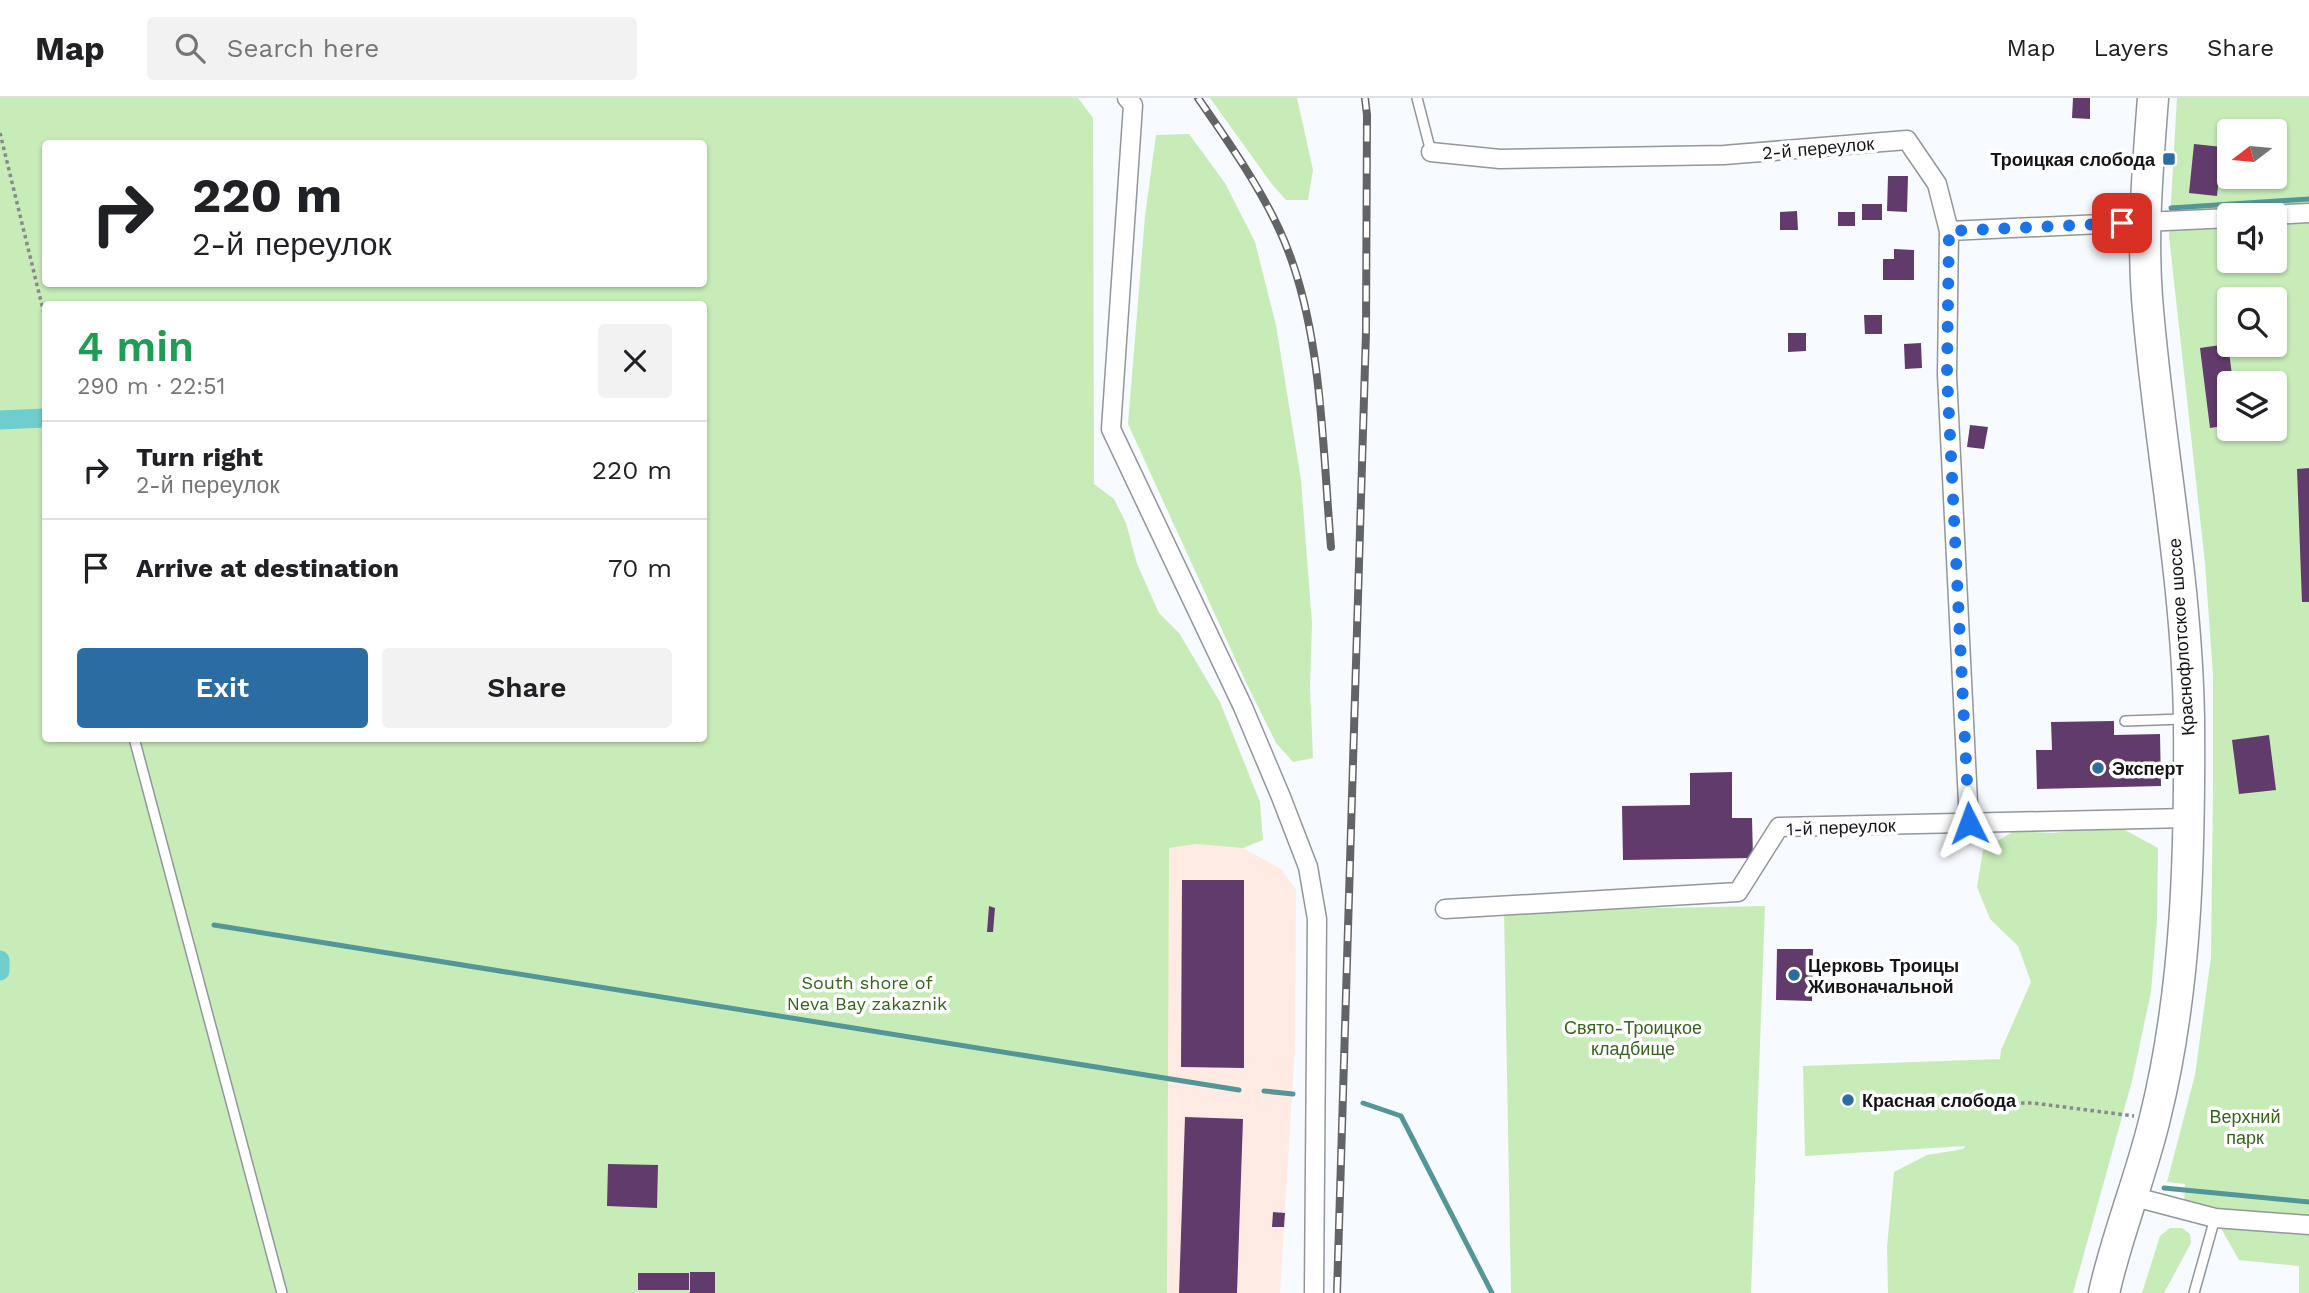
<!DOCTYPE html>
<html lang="en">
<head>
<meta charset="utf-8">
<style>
  :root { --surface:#fff; --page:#f2f2f2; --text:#202124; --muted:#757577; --line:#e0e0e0; --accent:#2b6da3 }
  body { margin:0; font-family:"Work Sans",sans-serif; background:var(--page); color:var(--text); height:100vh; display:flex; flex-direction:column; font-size:26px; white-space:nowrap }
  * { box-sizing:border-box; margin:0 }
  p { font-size:23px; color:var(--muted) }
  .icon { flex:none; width:38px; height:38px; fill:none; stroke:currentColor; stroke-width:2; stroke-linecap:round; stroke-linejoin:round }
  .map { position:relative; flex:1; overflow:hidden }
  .drawer { position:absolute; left:42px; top:203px; width:665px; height:441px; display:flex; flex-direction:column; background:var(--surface); border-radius:7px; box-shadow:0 2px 5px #0004 }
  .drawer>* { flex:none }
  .hud { position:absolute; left:42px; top:42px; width:665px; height:147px; border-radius:7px; box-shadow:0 2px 5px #0004; background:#fff; color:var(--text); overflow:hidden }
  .needle { width:46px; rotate:254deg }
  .controls { position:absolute; left:2217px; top:21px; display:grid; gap:14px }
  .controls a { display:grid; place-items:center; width:70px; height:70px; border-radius:7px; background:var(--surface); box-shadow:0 2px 5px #0004; font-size:35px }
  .pin { position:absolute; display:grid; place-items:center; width:60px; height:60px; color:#fff; margin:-30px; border-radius:14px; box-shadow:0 4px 10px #0006 }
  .me { position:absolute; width:77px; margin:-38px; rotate:357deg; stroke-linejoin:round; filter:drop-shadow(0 0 5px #0008) }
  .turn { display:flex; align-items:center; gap:24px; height:147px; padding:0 35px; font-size:32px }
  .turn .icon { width:91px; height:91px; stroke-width:2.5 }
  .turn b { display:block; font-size:49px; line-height:60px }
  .round { display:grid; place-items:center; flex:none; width:74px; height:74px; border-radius:7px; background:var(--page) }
  .head { display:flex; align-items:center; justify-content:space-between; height:119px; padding:0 35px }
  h1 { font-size:42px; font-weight:600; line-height:52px; color:#1e9e55 }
  .button { display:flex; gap:14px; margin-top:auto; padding:14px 35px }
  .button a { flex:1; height:80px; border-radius:7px; background:var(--accent); color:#fff; font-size:28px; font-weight:600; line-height:80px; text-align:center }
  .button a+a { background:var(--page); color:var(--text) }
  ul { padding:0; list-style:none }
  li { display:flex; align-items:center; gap:21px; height:98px; padding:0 35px; border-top:2px solid var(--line) }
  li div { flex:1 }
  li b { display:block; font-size:26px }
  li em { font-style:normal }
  header { display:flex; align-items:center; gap:42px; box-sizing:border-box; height:98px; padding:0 35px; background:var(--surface); border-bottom:2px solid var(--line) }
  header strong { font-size:33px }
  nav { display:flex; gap:38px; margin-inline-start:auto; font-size:24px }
  .search { width:490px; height:63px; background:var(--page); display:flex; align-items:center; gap:18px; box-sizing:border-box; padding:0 24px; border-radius:7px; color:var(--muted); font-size:26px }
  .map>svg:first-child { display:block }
  .industrial { fill:#ffebe3 }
  .green { fill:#c7ecb8; fill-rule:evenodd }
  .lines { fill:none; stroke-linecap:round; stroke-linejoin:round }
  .stream { stroke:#549697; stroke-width:5 }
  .canal { stroke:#70cdcd; stroke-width:19 }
  .building { fill:#603b6b }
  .service-casing { stroke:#92969d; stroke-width:12 }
  .minor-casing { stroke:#92969d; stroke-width:21 }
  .primary-casing { stroke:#92969d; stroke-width:33 }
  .path { stroke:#87898d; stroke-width:3.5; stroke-dasharray:3.5 3.5; stroke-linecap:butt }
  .service { stroke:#fff; stroke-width:9 }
  .minor { stroke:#fff; stroke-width:18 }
  .primary { stroke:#fff; stroke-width:30 }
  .rail-casing { stroke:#626467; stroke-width:8 }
  .rail { stroke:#fff; stroke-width:5; stroke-dasharray:16; stroke-linecap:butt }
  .route { stroke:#1a73e8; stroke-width:12; stroke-dasharray:0 21.6 }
  .poi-dot { fill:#2b6da3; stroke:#fff; stroke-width:2.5 }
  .labels { text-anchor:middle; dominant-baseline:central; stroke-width:7; stroke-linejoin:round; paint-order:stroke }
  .street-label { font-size:18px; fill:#141518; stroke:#fff }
  .poi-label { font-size:18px; font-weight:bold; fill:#141518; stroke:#fff; text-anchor:start }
  .park-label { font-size:18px; fill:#34651a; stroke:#fff }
</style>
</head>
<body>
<header>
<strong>Map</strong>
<div class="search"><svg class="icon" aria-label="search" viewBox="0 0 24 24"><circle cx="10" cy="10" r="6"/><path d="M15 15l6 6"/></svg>Search here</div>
<nav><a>Map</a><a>Layers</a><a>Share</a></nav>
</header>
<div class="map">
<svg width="2309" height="1195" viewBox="0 0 2309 1195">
  <rect width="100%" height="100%" fill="#f7faff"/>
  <path class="industrial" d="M1196,746L1243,750L1281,771L1296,791L1295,948L1280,1195H1120L1121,755Z"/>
  <path class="green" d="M0,0H1078L1093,20L1094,386L1114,401L1126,425L1137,466L1159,515L1179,535L1220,604L1260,704L1263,742L1243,750L1196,746L1169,750L1167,1195H0ZM46,46H704V186H46ZM46,206H704V640H46Z
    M1210,0H1297L1313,72L1308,102H1286L1271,85Z
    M2177,0H2309V1195H2299V1168L2239,1162L2215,1120L2216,1110L2184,1107L2185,1086L2167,1084L2195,977L2211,859L2213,692V577L2205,465L2169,138ZM2230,33H2275V79H2230ZM2230,117H2275V163H2230ZM2230,201H2275V247H2230ZM2230,285H2275V331H2230Z
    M1189,36L1225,85L1255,144L1276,227L1301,382L1312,525L1310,589L1313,660L1293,664L1276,645L1244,580L1128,326L1145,118L1156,37Z
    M2088,731L2125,732L2158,750L2157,822L2151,894L2132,983L2073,1195H1888L1887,1149L1894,1074L1927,1057L1963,1051L1966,1048L1805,1058L1803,968L2000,961L2001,952L2031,884L2018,848L1990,821L1977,789L1983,752L2014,733L2053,735Z
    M1765,808L1751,1195H1511L1504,813Z
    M2170,1130H2182L2190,1136L2191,1145L2164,1195H2142L2160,1138Z"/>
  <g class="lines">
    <path class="stream" d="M2171,110L2309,101
      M45,320H46
      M214,827L1239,992
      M1264,993L1293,996
      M1363,1005L1401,1018L1492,1195
      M2164,1090L2309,1104"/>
    <path class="canal" d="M0,322L45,320
      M0,862V873"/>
  </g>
  <path class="building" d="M2073,0H2090V21L2072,20Z
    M2194,46L2222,49L2217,98L2189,95Z
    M1888,78H1908L1907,114L1887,113Z
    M1862,106H1882V122H1862Z
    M1797,113L1798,132H1780V114Z
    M1838,114H1855V128H1838Z
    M1894,151L1914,152V182H1883V161H1894Z
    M1864,217H1882V236H1865Z
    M1788,235H1806V253L1788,254Z
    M1921,245L1922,270L1905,271L1904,246Z
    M2228,246L2233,285H2230V327L2210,330L2200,250Z
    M1970,327L1988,329L1984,351L1967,349Z
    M2309,370V504H2302L2297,371Z
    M2114,623V637L2160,636L2161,688L2037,691L2036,652H2052L2051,624Z
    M2269,637L2276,692L2239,696L2232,642Z
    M1732,674V720H1752L1753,760L1623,762L1622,708L1690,707V675Z
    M1182,782H1244V970L1181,969Z
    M989,808L995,810L993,834H987Z
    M1777,851H1813L1812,903L1776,902Z
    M1185,1019L1243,1021L1237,1195H1179Z
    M608,1066L658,1067L657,1110L607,1108Z
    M1273,1114L1285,1115L1284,1129H1272Z
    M690,1174H715V1195H690Z
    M638,1175H689V1192H638Z"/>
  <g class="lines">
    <g class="service-casing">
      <path id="service" d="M1417,0L1431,54
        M2125,623L2183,621
        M134,640L282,1195
        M2194,1195L2215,1120"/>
    </g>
    <g class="minor-casing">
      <path id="minor" d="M1127,0L1133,7L1111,331L1243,609L1281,699L1308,769L1317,821L1314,1195
        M1431,54L1500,61L1724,57L1907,42L1937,86L1949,133L1947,277L1969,725
        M2268,117L2309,115
        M1949,133L2230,120
        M1445,811L1738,794L1779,729L2187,720
        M2131,1098L2215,1120L2309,1127"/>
    </g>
    <g class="primary-casing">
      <path id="primary" d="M2104,1195C2117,1136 2141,1079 2155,1020C2187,891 2190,755 2189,622C2187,481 2158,341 2147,200C2142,134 2148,66 2153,0"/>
    </g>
    <path class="path" d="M0,35L46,224
      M1881,1006L2033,1005L2134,1018"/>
    <use href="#service" class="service"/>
    <use href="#minor" class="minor"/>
    <use href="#primary" class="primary"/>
    <g class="rail-casing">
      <path id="rail" d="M1198,0C1227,42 1257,84 1279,131C1323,225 1322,347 1331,449
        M1337,1195L1366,234L1367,17L1365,0"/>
    </g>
    <use href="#rail" class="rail"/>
  </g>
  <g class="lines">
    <path class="route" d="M1969,725L1947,277L1949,133L2122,125"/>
  </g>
  <g class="poi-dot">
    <rect x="2162" y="54" width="14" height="14" rx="3.5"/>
    <circle cx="2098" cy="670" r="7"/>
    <circle cx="1794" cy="877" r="7"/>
    <circle cx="1848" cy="1002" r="7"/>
  </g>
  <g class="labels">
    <g class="street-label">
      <text transform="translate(1818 50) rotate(-5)">2-й переулок</text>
      <text transform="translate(2181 539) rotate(-94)">Краснофлотское шоссе</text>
      <text transform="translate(1841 729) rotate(-2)">1-й переулок</text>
    </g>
    <g class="poi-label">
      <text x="2155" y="61" text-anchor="end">Троицкая слобода</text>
      <text x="2112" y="670">Эксперт</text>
      <text x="1808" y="867">Церковь Троицы<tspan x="1808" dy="21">Живоначальной</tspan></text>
      <text x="1862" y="1002">Красная слобода</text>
    </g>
    <g class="park-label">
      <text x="867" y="884">South shore of<tspan x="867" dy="21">Neva Bay zakaznik</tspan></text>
      <text x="1633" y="929">Свято-Троицкое<tspan x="1633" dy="21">кладбище</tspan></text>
      <text x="2245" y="1018">Верхний<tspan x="2245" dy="21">парк</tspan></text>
    </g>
  </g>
</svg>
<div class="controls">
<a><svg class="needle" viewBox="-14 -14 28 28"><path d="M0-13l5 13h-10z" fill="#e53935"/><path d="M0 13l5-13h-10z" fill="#757577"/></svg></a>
<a><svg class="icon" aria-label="sound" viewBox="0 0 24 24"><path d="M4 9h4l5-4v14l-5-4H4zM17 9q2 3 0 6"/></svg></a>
<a><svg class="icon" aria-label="search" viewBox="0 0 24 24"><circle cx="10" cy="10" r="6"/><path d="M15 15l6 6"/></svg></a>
<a><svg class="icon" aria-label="layers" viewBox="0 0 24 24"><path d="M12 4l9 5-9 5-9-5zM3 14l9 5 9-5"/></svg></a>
</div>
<div class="pin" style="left:2122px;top:125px;background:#d93025"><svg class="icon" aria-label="arrive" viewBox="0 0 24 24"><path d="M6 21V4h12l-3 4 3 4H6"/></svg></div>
<svg class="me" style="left:1969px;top:725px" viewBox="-20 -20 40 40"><path d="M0-17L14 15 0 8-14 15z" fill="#1a73e8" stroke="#fff" stroke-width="4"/></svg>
<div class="hud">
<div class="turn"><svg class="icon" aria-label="right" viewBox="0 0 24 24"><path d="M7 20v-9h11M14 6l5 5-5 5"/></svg><div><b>220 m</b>2-й переулок</div></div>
</div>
<section class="drawer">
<div class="head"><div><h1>4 min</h1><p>290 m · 22:51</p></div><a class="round"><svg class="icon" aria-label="close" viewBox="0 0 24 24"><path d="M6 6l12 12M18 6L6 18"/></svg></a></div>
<ul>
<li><svg class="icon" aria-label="right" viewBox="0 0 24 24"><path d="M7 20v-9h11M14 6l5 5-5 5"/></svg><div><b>Turn right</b><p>2-й переулок</p></div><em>220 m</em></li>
<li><svg class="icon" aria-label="arrive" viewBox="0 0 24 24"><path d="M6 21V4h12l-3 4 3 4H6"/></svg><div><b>Arrive at destination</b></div><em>70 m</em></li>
</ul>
<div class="button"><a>Exit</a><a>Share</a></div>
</section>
</div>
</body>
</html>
